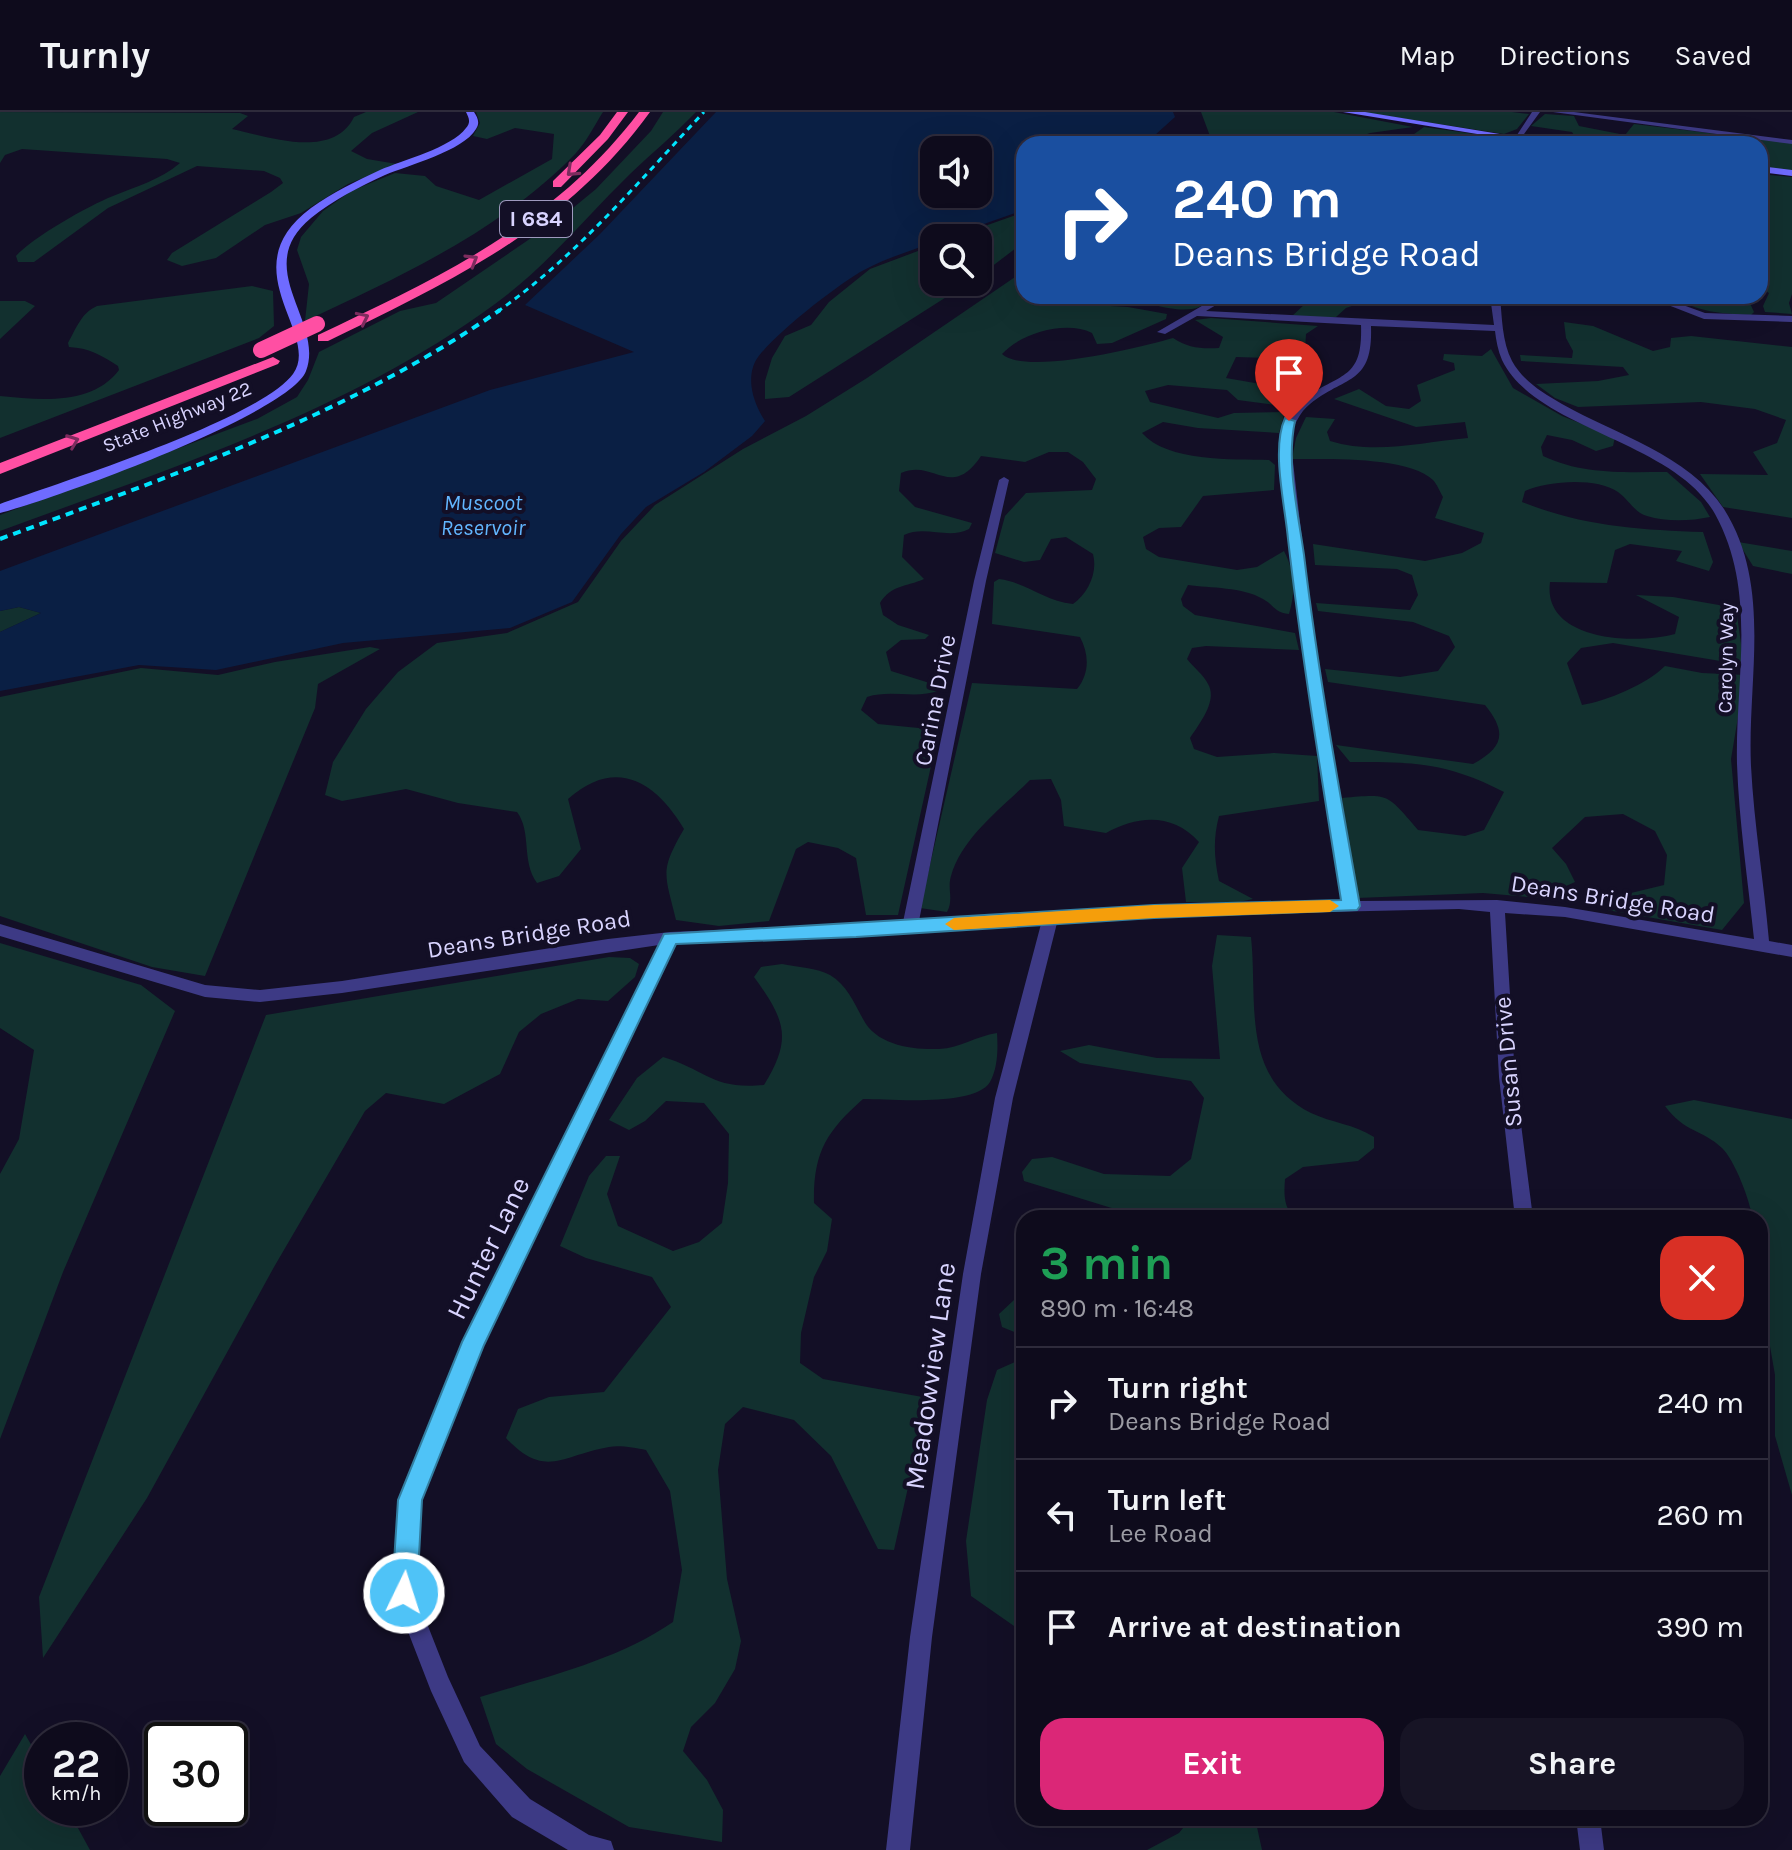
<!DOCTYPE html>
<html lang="en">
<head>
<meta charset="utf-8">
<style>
  :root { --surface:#0e0b1c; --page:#171425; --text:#f1f3f6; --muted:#9b9ba3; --line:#2e2b3b; --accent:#db2777 }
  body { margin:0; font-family:Karla,sans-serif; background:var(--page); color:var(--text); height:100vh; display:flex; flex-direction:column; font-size:30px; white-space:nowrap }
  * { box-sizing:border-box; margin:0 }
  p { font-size:26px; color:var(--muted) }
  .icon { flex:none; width:44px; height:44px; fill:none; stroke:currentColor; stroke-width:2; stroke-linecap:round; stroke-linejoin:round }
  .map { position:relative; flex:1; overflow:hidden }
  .side { position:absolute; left:1016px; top:1098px; width:752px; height:616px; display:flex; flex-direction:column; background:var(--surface); border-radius:24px; box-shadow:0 8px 32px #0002,0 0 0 2px var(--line) }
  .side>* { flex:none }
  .hud { position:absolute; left:1016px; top:24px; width:752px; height:168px; border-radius:24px; box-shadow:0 8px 32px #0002,0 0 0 2px var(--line); background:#1a4fa0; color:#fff; overflow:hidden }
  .controls { position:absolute; left:920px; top:24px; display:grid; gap:16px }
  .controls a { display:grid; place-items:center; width:72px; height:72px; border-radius:16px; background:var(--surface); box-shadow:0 8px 32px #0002,0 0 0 2px var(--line); font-size:40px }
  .speed { position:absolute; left:24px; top:1610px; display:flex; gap:16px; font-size:40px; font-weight:700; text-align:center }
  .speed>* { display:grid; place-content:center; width:104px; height:104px; border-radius:50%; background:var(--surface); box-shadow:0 8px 32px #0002,0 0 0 2px var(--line); line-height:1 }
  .speed small { font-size:20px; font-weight:400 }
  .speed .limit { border:4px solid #111; border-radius:12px; background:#fff; color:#111 }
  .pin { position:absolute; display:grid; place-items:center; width:68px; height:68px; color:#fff; margin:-82px -34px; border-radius:50% 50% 50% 0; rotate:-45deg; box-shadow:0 0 8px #0007 }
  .pin .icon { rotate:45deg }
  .me { position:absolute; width:88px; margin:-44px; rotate:4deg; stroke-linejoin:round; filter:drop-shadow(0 0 6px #0008) }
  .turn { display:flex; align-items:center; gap:28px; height:168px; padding:0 24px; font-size:36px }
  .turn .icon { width:104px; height:104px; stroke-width:2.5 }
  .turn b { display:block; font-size:56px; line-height:68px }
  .round { display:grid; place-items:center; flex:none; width:84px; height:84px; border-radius:24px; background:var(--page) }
  .head { display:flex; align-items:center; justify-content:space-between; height:136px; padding:0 24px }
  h1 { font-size:48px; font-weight:700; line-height:60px; color:#1e9e55 }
  .cta { display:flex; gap:16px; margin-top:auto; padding:16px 24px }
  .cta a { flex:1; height:92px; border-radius:24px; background:var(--accent); color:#fff; font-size:32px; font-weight:700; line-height:92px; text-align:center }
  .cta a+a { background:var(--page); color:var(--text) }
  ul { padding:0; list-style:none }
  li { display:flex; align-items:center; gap:24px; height:112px; padding:0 24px; border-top:2px solid var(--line) }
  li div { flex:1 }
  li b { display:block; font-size:30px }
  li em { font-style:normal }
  header { display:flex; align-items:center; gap:48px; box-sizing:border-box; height:112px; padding:0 40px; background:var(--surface); border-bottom:2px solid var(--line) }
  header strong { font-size:38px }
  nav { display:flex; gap:44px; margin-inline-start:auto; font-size:28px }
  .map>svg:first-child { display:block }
  .green { fill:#12302f }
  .water { fill:#0a1f44; fill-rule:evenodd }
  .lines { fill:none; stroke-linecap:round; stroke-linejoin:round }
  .street { fill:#3d3a85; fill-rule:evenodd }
  .secondary { fill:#6f6bff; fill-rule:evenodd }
  .highway { fill:#ff4fa3; fill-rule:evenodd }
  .rail-far1 { stroke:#00e5ff; stroke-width:3; stroke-dasharray:6 5; stroke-linecap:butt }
  .rail { stroke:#00e5ff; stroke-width:4; stroke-dasharray:8 6; stroke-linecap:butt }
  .highway-bridge { stroke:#ff4fa3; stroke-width:16 }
  .oneway { stroke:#7d2c5e }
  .route { fill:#4fc3f7; stroke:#337fa1; stroke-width:2 }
  .slow { fill:#f59e0b }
  .labels { text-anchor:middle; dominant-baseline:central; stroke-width:8; stroke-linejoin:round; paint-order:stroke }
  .far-street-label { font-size:20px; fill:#d9d4ff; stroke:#130f26 }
  .shield { fill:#130f26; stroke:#9e99be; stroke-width:2 }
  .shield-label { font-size:22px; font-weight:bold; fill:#d9d4ff }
  .far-water-label { font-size:22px; font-style:italic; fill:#62b6ff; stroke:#130f26 }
  .street-label { font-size:24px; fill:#d9d4ff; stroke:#130f26 }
  .near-street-label { font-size:28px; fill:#d9d4ff; stroke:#130f26 }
</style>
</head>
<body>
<header>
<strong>Turnly</strong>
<nav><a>Map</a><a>Directions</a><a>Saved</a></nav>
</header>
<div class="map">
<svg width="1792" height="1738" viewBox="0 0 1792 1738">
  <rect width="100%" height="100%" fill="#130f26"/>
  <path class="green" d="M0,0L240,1L248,4L232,17C269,25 333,48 354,5L366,0H418L372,21L351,39L367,47L397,52L348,72L301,101L265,113L216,146L182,154L167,148L172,141L271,80L283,71L280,66L264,59L197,54L108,96L34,150H18L16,144C33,125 88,94 113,84C137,74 160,68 180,51L167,47L22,37L5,43L0,51Z
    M476,0H603C594,14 587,29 576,41C503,117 400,165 305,209L309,172L297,138L301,125L323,99L351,79L395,61L425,64L436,74L479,88L552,47L554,22L515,16L487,27L473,24L480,11Z
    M663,0H696C675,22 652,41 630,62C585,106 546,155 495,192C348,300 168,357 0,419V403L257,307L297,285L308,268L319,240L400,199L436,191L562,105L596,77L651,19Z
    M1201,0H1334L1413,15L1370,21L1340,32H1213Z
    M1361,0H1512L1529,2L1517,17L1504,22Z
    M1545,2L1574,4L1579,14L1625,23L1634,12L1792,31V59L1760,54V32H1573L1526,26L1527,23L1575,25L1572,20L1531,14Z
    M1424,15L1504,26L1506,32H1400Z
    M1770,63L1792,65V182L1789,191L1792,202L1765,200L1763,194L1769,181L1760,176V94Z
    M1024,100V130L978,165V126H951Z
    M934,133V170H970L789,285L765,287V269L772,246L785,224L811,213L829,190L870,157Z
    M1024,159V184H1047L1057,191L1128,195L1167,202L1166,207L1112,231L1097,232L1092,221C1066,208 1021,221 1002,242C1025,264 1142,235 1173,226C1188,236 1201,237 1219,236L1223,225L1195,208L1211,206L1318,214L1306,222L1305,239L1286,238L1268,246L1236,245L1226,266L1283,276L1318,275L1291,295L1238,288L1227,278L1168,273L1145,279L1150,290L1218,306L1234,301L1285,300L1279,321L1198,316L1163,310L1142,321C1167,350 1233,347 1269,348L1275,353L1274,378L1203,384L1181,415L1159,416L1143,425L1146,437L1159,445L1237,458L1257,455L1284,439C1295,461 1296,478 1289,502C1275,501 1274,493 1263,487C1243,475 1210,476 1188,473L1181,487L1183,494L1195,503L1295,521L1299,538L1206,534L1192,536L1187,547C1193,555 1204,563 1208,572C1218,589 1199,612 1190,626L1194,637L1217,645L1274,641L1317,644L1319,689L1219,704C1213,727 1214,745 1219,769L1253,787L1239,790H1186L1182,756L1199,730C1173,701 1138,703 1106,721L1064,714L1061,688L1051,667L1030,668C1002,696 962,725 951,764C947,777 954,787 947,800L920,796L972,571L1077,577C1090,561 1089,542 1080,525L992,512L994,470L999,467C1028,471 1044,489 1073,492C1088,481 1098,461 1093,442L1066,425L1051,427L1040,448L1024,450L995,441L1005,404L1026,381L1092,378L1096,367L1083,350L1068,340H1049L1025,350L981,344C951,389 934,346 901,361L899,379L915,395L972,411L969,417C949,428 925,413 904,423L902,445L924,467C906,475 891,473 880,491L883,503L898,513L929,523L925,527L901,528L886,540L891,559L936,573L940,578C916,588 892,577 867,585L861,598L878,612L939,618L898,803H866L856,746L838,736L808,730L796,737L769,809L719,814L676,808C665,762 659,760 684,717C655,669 616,645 568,687L581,737L559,764L537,771C521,749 532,720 517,700L458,691L406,677L342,689L325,683L333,650L366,597L398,560L437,531L507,521L578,490L621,429L655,393L743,337L806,304L867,266Z
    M252,174L273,179L274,214L259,226L0,326V284C40,288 92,294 119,258L118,254C101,243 89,236 69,235L68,231C76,217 81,201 97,194Z
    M1133,184H1216C1211,188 1205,193 1199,195C1183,202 1147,193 1133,184Z
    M1280,184H1381L1346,196L1336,205H1291L1306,191L1277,187Z
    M1672,184H1738L1748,187L1754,200L1751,203C1723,202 1696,200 1672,184Z
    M0,189H25L35,194L0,227Z
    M1564,210L1593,214L1653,239L1670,235L1671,226L1691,224L1792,235V406L1723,395L1700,362L1768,363L1753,340L1777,331L1786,308L1755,297L1701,290L1578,295L1555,286L1536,272L1598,269L1629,263L1623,255L1521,249L1520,243L1572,246L1573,239L1566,226Z
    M1491,237L1513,276L1562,304L1615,325L1613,334L1596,339L1572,328L1547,323L1541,335L1543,344C1583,363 1624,360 1667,360L1701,390L1710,405C1691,409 1666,410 1647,404C1635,401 1628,387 1618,380C1596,365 1548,369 1525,379L1522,390C1582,414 1639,418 1703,420L1713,450L1709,459L1676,449L1682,439L1630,432L1615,438L1607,471L1550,470C1542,529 1636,533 1675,522L1679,505L1636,483L1673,485L1736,496L1744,553L1613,531L1581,536L1567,551L1582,593C1607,589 1647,572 1665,554L1702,561L1745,563L1731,647L1744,791L1722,818L1607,798L1602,788L1664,773L1667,743L1655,719L1623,702L1585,705L1552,736L1566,752L1575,770L1539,786L1483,781L1357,786L1342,686C1390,682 1386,681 1418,718L1465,724L1484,718L1504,680C1446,650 1413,650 1350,650L1336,633L1473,652C1504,635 1507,620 1485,593L1328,570L1325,557L1400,565L1438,559L1455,535L1449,524L1413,510L1318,499L1316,491L1410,498L1418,483L1412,463L1397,457L1315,453L1313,432L1425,449L1462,441L1481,431L1484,421L1435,406L1443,385C1440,380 1437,372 1433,368C1409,344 1325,347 1292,347L1296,326L1306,305L1335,307L1327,320L1330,329C1375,343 1422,330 1468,326L1465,310L1416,315L1334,287L1359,277L1386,294L1409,297L1421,289L1417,273L1455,258L1454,251L1443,248L1444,242L1482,244Z
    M1738,430L1792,439V462L1753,454Z
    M19,495L41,501L0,520V499Z
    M370,535L380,537L318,572L315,596L205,864L152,855L0,804V585L141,556L218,563L275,550Z
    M1217,823L1251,825C1258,891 1240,965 1311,1001C1332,1011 1354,1012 1374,1025V1036L1358,1049L1303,1055L1285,1067C1284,1081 1283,1097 1296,1106H1144L1024,1069L1022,1060L1032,1047L1052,1045L1104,1062L1170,1064L1191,1047L1204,986L1191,969L1080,951L1060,939L1089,933L1157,946L1220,947L1212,854Z
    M0,831L141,873L175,899L63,1160L0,1327V1062L19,1027L34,938L0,916Z
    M609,845L630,846L639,852L635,865L608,889L578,887L541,902L519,920L500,962L444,992L386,981L365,999L274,1155L147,1386L43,1546L39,1485L266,903Z
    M782,852C796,855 818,856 830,863C847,873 854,891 863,907C876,933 912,938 939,937C961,936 976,924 997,921C998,936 998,956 990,970C975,995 891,987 863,987C827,1019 813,1040 814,1091L832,1107L827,1139L814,1165L801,1221L800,1251L823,1267L928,1286L894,1438L878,1437L831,1344L794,1308L743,1295L725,1312L718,1358L727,1467L741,1529L735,1557L715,1591L691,1615L683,1639L707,1668L723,1698L722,1730L629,1715L527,1657L496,1632L480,1585C545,1565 616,1549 673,1510L682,1458L670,1379L646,1338C635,1336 620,1333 609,1335C562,1343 545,1368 506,1326L518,1297L549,1285L604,1280L671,1195L652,1165L586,1146L560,1134L589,1064L606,1044H620L607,1082L618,1114L673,1139L699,1130L722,1111L728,1071L729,1022L704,991L666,989L645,1009L629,1018L609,1008L637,966L663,945C707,958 712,978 764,973C793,926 785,908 754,865L761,855Z
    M1694,988L1792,1007V1383L1775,1324V1263L1760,1177V1106H1752C1751,1090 1734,1047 1722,1036C1702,1017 1685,1021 1665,994Z
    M1014,1188L1024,1191V1224L1002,1215L999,1202Z
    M1015,1250L1024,1253V1521L971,1484L966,1429L987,1288L997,1258Z
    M25,1622L42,1652V1696H67L90,1738H0V1664Z
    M1191,1706H1255L1262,1738H1147L1179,1721Z"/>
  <path class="water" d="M716,0H1173L1175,5L1145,32H1024V98L944,126H934V130C911,139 886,146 864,158C841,170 767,227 755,250C746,269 754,292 765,309L752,324L704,360L646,395L621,422L572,490L510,516L343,531L216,558L139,553L0,579V520L41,501L19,495L0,499V459L490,278L634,240L525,193L600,122ZM934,38H978V82H934Z"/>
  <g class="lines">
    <path class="street" d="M1532,0H1540L1519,29H1513Z
      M1553,0H1574L1792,28V32Z
      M1219,184H1231L1206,199L1494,213L1490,184H1500C1502,205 1502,230 1512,249C1523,269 1543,281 1562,292C1615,322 1689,343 1724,397C1773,475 1747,568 1751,654C1754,712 1764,771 1769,829L1792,833V845L1565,805L1505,801L1515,965L1533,1106H1515L1499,965L1490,800L1459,797L1154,804L1057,811L1013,986L981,1162L932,1525L910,1738H886L910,1525L963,1162L995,986L1041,812L856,825L675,831L483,1232L421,1388L415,1481L448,1565L480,1634L530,1687L589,1723L611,1729L614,1738H568L512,1705L464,1650L431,1579L393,1481L399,1388L464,1230L659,833L342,881L260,890L205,885L0,824V812L205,873L260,878L342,869L608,827L670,820L903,810L974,469L999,368L1004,365L1009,368L986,469L919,809L1154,794L1343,789L1304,548L1280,324C1286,310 1291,297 1304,287C1340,260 1363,269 1361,213L1197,204L1165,222L1157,220ZM1371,214L1495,219C1496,228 1498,239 1502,248C1536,318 1674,328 1715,402C1758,480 1735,567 1737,652C1739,710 1748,769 1754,827L1565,795L1497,788L1358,789L1316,548L1290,324C1295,312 1299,301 1310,292C1346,263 1373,273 1371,214Z
      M1645,184H1658L1705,201L1792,204V210L1704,207Z
      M1576,1706H1600L1604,1738H1580Z"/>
    <path class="secondary" d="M466,0H474C478,6 480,11 476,17C463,39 409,53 385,63C359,75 333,88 311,106C250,156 325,209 306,259C290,302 51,388 0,401V392C59,371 260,307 293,262C322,222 229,157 311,96C332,81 356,69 380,58C403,48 451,36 466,16C471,10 469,6 466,0Z
      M1343,0H1365L1561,32H1538Z
      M1760,54L1792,58V64L1760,60Z"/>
    <path class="highway" d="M617,0H628L608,27L561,75H553V69L600,23Z
      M639,0H650C568,114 452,169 328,229H318V223C442,164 554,112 639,0Z
      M273,245L280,249L278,252L0,362V351Z"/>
    <path class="rail-far1" d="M497,200C576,145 639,69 704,0"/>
    <path class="rail" d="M0,427C173,363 347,304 500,198"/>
    <path class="highway-bridge" d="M261,238L317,212"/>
  </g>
  <defs><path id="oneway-chevron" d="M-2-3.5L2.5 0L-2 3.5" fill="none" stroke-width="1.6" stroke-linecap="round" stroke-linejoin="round" transform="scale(2)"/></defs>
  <g class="oneway">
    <use href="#oneway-chevron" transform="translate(572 59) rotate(137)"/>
    <use href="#oneway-chevron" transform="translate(472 148) rotate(-31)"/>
    <use href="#oneway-chevron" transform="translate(363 206) rotate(-26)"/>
    <use href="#oneway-chevron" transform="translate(73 329) rotate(-21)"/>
  </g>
  <path class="route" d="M1285,306L1295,309C1286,351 1298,400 1304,443C1318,560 1339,677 1360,794L1357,798L1154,806L856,825L676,832L484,1233L422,1388L417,1481L413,1490L404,1493L395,1490L392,1481L398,1388L462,1230L664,822L1154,793L1341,788C1322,668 1302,548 1288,427C1285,393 1271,337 1285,306Z"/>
  <path class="slow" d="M1330,788L1339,794L1330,800L1154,806L954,818L945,812L954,806L1154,793Z"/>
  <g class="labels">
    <g class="far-street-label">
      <text transform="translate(177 305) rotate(-22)">State Highway 22</text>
      <text transform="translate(1726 546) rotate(-89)">Carolyn Way</text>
    </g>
    <rect class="shield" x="500" y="89" width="72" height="36" rx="6"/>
    <g class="shield-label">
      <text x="536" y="107">I 684</text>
    </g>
    <g class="far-water-label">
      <text x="483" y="391">Muscoot<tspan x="483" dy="25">Reservoir</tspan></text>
    </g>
    <g class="street-label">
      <text transform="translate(935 588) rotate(-79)">Carina Drive</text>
      <text transform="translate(1613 787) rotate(9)">Deans Bridge Road</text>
      <text transform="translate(529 822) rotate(-9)">Deans Bridge Road</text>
      <text transform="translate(1508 950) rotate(-95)">Susan Drive</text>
    </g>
    <g class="near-street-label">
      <text transform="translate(488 1136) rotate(-64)">Hunter Lane</text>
      <text transform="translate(930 1264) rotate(-82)">Meadowview Lane</text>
    </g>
  </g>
</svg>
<div class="controls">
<a><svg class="icon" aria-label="sound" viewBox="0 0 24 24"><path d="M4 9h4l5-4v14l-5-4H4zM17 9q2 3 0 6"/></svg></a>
<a><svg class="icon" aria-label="search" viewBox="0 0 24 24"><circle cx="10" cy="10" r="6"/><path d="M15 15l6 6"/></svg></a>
</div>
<div class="speed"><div>22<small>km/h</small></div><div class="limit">30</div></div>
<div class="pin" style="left:1289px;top:309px;background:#d93025"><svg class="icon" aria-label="arrive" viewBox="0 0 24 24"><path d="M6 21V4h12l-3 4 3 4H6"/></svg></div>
<svg class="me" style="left:404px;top:1481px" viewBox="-20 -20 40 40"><circle r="17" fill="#4fc3f7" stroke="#fff" stroke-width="3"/><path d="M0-11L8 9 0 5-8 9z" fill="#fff"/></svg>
<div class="hud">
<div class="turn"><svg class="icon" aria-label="right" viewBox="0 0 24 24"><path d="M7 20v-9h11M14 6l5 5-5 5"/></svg><div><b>240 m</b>Deans Bridge Road</div></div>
</div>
<section class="side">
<div class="head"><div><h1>3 min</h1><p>890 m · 16:48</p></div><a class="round" style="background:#d93025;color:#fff"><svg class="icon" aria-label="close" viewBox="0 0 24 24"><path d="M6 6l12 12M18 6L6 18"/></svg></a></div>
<ul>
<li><svg class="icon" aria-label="right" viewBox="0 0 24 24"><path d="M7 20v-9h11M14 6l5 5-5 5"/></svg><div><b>Turn right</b><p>Deans Bridge Road</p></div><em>240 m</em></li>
<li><svg class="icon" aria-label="left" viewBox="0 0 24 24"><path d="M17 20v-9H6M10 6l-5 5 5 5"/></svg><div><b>Turn left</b><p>Lee Road</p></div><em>260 m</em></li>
<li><svg class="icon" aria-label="arrive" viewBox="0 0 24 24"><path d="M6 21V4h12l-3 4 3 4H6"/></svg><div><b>Arrive at destination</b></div><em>390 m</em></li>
</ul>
<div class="cta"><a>Exit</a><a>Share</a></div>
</section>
</div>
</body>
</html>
